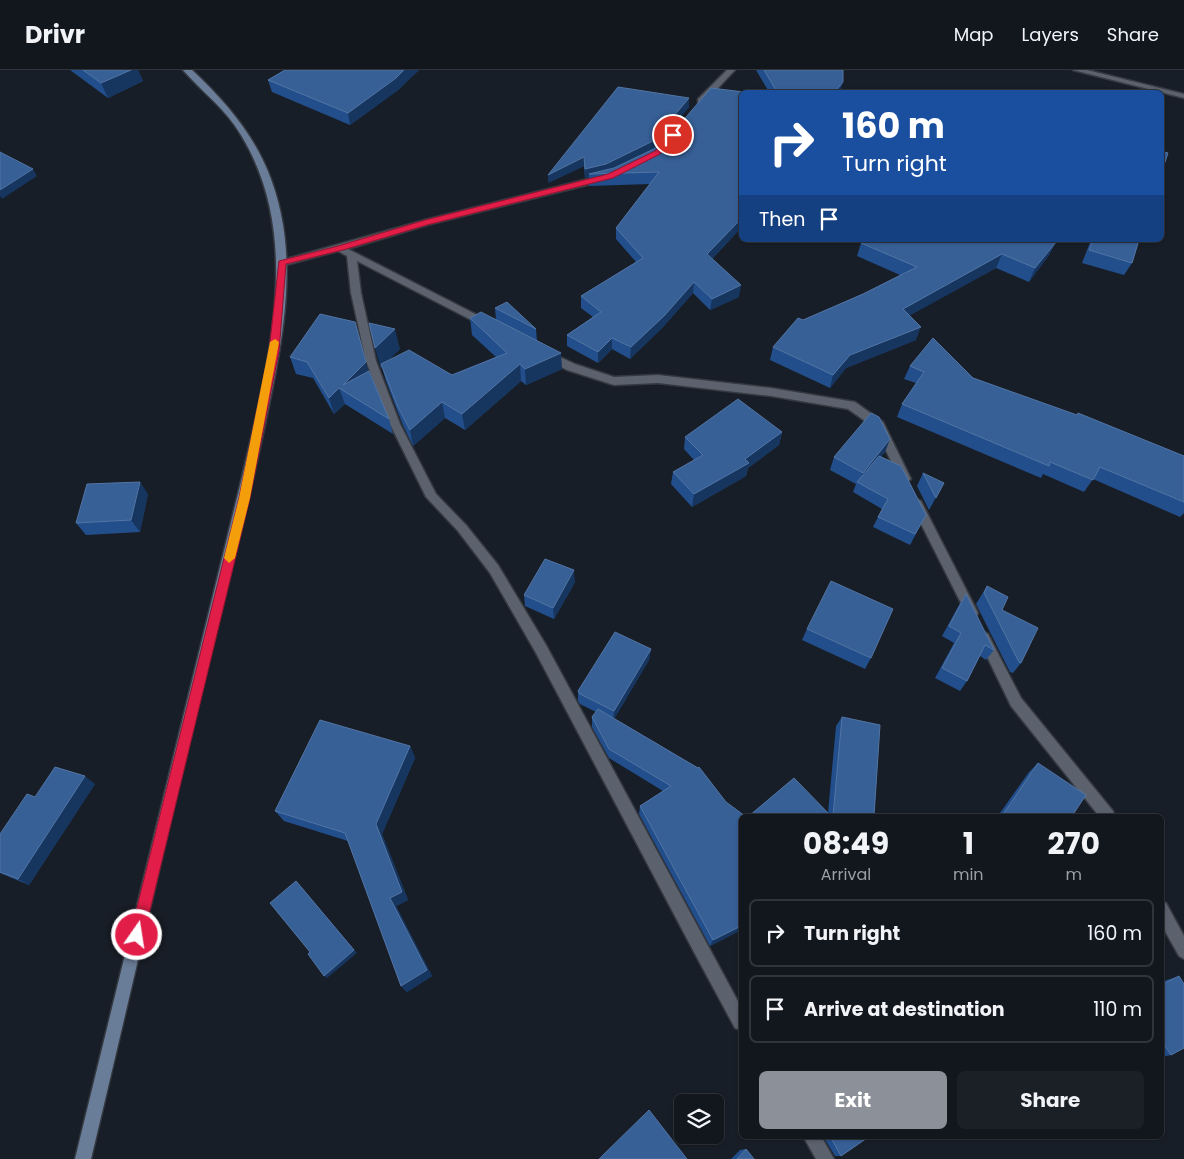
<!DOCTYPE html>
<html lang="en">
<head>
<meta charset="utf-8">
<style>
  :root { --surface:#12161d; --page:#1b1f26; --text:#f1f3f6; --muted:#9c9fa4; --line:#31353b; --accent:#8c9099 }
  body { margin:0; font-family:Poppins,sans-serif; background:var(--page); color:var(--text); height:100vh; display:flex; flex-direction:column; font-size:19px; white-space:nowrap }
  * { box-sizing:border-box; margin:0 }
  p { font-size:16px; color:var(--muted) }
  .icon { flex:none; width:28px; height:28px; fill:none; stroke:currentColor; stroke-width:2; stroke-linecap:round; stroke-linejoin:round }
  .map { position:relative; flex:1; overflow:hidden }
  .drawer { position:absolute; left:739px; top:744px; width:425px; height:325px; display:flex; flex-direction:column; background:var(--surface); border-radius:8px; box-shadow:0 1px 4px #0004,0 0 0 1px var(--line) }
  .drawer>* { flex:none }
  .top-card { position:absolute; left:739px; top:20px; width:425px; height:152px; border-radius:8px; box-shadow:0 1px 4px #0004,0 0 0 1px var(--line); background:#1a4fa0; color:#fff; overflow:hidden }
  .tools { position:absolute; left:674px; top:1024px; display:grid; gap:10px }
  .tools a { display:grid; place-items:center; width:50px; height:50px; border-radius:8px; background:var(--surface); box-shadow:0 1px 4px #0004,0 0 0 1px var(--line); font-size:25px }
  .pin { position:absolute; display:grid; place-items:center; width:42px; height:42px; color:#fff; margin:-21px; border:2px solid #fff; border-radius:50%; box-shadow:0 1px 5px #0007 }
  .me { position:absolute; width:55px; margin:-28px; rotate:13deg; stroke-linejoin:round; filter:drop-shadow(0 0 4px #0008) }
  .turn { display:flex; align-items:center; gap:18px; height:105px; padding:0 20px; font-size:22px }
  .turn .icon { width:65px; height:65px; stroke-width:2.5 }
  .turn b { display:block; font-size:35px; line-height:42px }
  .then { display:flex; align-items:center; height:48px; padding:0 20px; background:#0003; gap:10px; font-size:19px }
  .eta { display:flex; justify-content:space-evenly; align-items:center; height:85px; text-align:center }
  .eta b { font-size:30px; font-weight:700; line-height:35px }
  .action { display:flex; gap:10px; margin-top:auto; padding:10px 20px }
  .action a { flex:1; height:58px; border-radius:8px; background:var(--accent); color:#fff; font-size:20px; font-weight:700; line-height:58px; text-align:center }
  .action a+a { background:var(--page); color:var(--text) }
  ul { padding:0; list-style:none }
  li { display:flex; align-items:center; gap:15px; height:68px; margin:0 10px 8px; padding:0 10px; border:2px solid var(--line); border-radius:8px }
  li div { flex:1 }
  li b { display:block; font-size:19px }
  li em { font-style:normal }
  header { display:flex; align-items:center; gap:30px; box-sizing:border-box; height:70px; padding:0 25px; background:var(--surface); border-bottom:1px solid var(--line) }
  header strong { font-size:24px }
  nav { display:flex; gap:28px; margin-inline-start:auto; font-size:18px }
  .map>svg:first-child { display:block }
  .lines { fill:none; stroke-linecap:round; stroke-linejoin:round }
  .minor-casing { stroke:#353941; stroke-width:3 }
  .secondary-casing { stroke:#353941; stroke-width:3 }
  .minor { fill:#5b626d; fill-rule:evenodd }
  .secondary { fill:#6a7d98; fill-rule:evenodd }
  .wall { fill:#224f8c }
  .shaded-wall { fill:#16355f }
  .building { fill:#376097; stroke:#5275a4 }
  .route { fill:#e11d48; stroke:#92132f }
  .slow { fill:#f59e0b }
</style>
</head>
<body>
<header>
<strong>Drivr</strong>
<nav><a>Map</a><a>Layers</a><a>Share</a></nav>
</header>
<div class="map">
<svg width="1184" height="1089" viewBox="0 0 1184 1089">
  <rect width="100%" height="100%" fill="#181e27"/>
  <g class="lines">
    <g class="minor-casing">
      <path id="minor" d="M727,0H735L704,33H698V29Z
        M1073,0H1087L1184,24V28Z
        M604,105L608,108L607,110L427,155L348,179L491,252L492,254L491,256H483L357,191L361,223L376,291L400,354L436,424L466,455L498,495L546,575L741,937V960L735,958L694,882L536,583L490,503L458,461L426,427L390,354L366,291L351,223L347,186L338,181L282,196L277,193L279,191L425,150Z
        M547,281L575,294L614,307L658,305L771,318L855,332L883,352L911,409L905,413L901,412L875,358L848,339L771,326L658,313L614,315L567,300L543,288L542,285L543,282Z
        M917,429L921,431L976,539L978,543L976,547L972,548L968,547L911,434Z
        M984,562L988,564L1021,628L1113,741L1115,746H1099L1011,636L978,568L980,564Z
        M1161,831L1166,833L1184,866V889L1179,886L1161,854Z
        M803,1066H821L834,1089H816Z"/>
    </g>
    <g class="secondary-casing">
      <path id="secondary" d="M183,0H192C240,45 272,88 283,155C294,222 278,293 264,359C248,435 229,511 210,587C169,754 131,922 91,1089H75L243,403C268,294 304,168 241,65C226,39 202,22 183,0Z"/>
    </g>
    <use href="#minor" class="minor"/>
    <use href="#secondary" class="secondary"/>
  </g>
  <path class="wall" d="M70,0H138L143,11L108,28Z
    M285,0H419L398,20L350,55L272,22L268,10Z
    M756,0H843L840,22H769Z
    M741,22V158L712,189L739,227L710,240L693,223L663,257L630,289L612,279L598,293L567,276V265L593,247L581,238V226L636,192L616,169V158L650,114L589,116V107L585,108L584,96L548,113L689,28V37L653,79L662,75Z
    M1091,170H1139L1132,193L1124,205L1082,193Z
    M1056,172L1049,185L1029,212L996,198L910,245L916,270L846,298L830,318L770,290L773,277L803,250L863,224L900,205L857,186L861,173Z
    M495,238L536,259L537,271L562,299L526,315L521,311L465,360L445,348L413,376L402,353L386,311L382,297L381,298L369,253L400,279L387,291L452,305L496,287L472,265L470,248L496,250Z
    M290,287L369,301L389,349L393,364L345,334L334,344L313,308L296,304Z
    M910,296L973,308L1184,386V443L1180,447L1093,409L1084,422L1043,404L1041,408L897,347L902,334L916,313L904,309Z
    M782,362L779,375L748,398L746,406L692,437L671,414L673,402L694,390L684,379L685,367Z
    M890,369L885,382L881,386L926,445L910,475L873,457L882,439L853,422L856,414L830,400L834,387Z
    M923,403L944,413L929,440L917,416Z
    M148,424L140,462L86,465L76,453Z
    M575,512L554,549L525,536L524,525Z
    M987,516L1021,593L1013,603L1010,602L976,534Z
    M966,524L994,580L986,590L980,586L967,611L960,621L935,608L954,573L942,566L959,535Z
    M807,559L871,588L865,599L802,570Z
    M651,579L649,590L614,649L726,732L741,746V860L710,876L639,744L640,736L663,721L609,688L592,657V647L596,642L580,634L578,631V621Z
    M842,647L874,746H749L828,743L836,656Z
    M410,676L415,688L382,764L408,830L396,836L432,906L407,922L401,916L348,771L284,751L275,741Z
    M1038,693L1072,746H998L1029,702Z
    M95,714L29,815L0,803V764L35,727Z
    M1179,906L1171,985L1161,987V912Z
    M823,1066H870L841,1086H835Z
    M746,1079L754,1089H731L740,1080Z"/>
  <path class="shaded-wall" d="M131,0H138L143,11L108,28L101,13Z
    M404,0H419L398,20L350,55L348,43Z
    M843,12L840,22H835Z
    M689,28V37L653,80L606,102L589,104V107L585,108V99Z
    M584,87V96L548,113V105Z
    M33,99L37,106L2,129L0,126V120Z
    M741,149V158L705,196L707,184Z
    M1056,172L1049,185L1029,212L1035,198Z
    M1002,184L996,198L898,252L903,239Z
    M694,212L693,223L663,257L630,289L631,277Z
    M741,215L739,227L710,240L712,229Z
    M921,257L916,270L846,298L830,318L833,305L850,285Z
    M395,259L400,279L381,298L375,278Z
    M612,268V279L598,293V282Z
    M561,283L562,299L526,315L525,299Z
    M366,292L370,308L343,315Z
    M520,294L521,311L465,360L462,344Z
    M339,318L345,334L334,344L329,328Z
    M442,332L445,348L413,376L410,360Z
    M782,362L779,375L748,398L746,406L692,437L694,424L745,389Z
    M890,369L885,382L860,413H859L863,403Z
    M140,412L148,424L140,462L131,450Z
    M574,500L575,512L554,549L553,538Z
    M651,579L649,590L613,651L614,641Z
    M410,676L415,688L382,764L408,830L396,836L432,906L407,922L401,916L390,828L376,754Z
    M85,706L95,714L29,815L18,809Z
    M296,811L357,883L327,908L324,906Z
    M741,856V860L710,876L713,870Z"/>
  <path class="building" d="M83,0H131L101,13Z
    M285,0H404L396,8L348,43L268,10Z
    M764,0H843V12L835,22H777Z
    M618,17L689,28L653,71L606,94L585,99L584,87L548,105Z
    M711,18L744,22H741V149L707,184L741,215L712,229L694,212L664,246L631,277L612,268L598,282L567,265L601,242L581,226L643,188L616,158L659,102L589,104L614,98L662,75Z
    M1161,81L1168,83L1161,104Z
    M0,82L33,99L0,120Z
    M865,170H1049L1056,172L1035,198L1002,184L903,239L921,257L850,285L833,305L773,277L798,248L803,250L863,224L917,197L861,173Z
    M1093,170H1139L1132,193L1089,180Z
    M507,232L536,259L495,238Z
    M481,242L561,283L525,299L520,294L462,344L442,332L410,360L398,337L381,294L409,280L452,305L507,283L470,248Z
    M320,244L355,252L366,292L343,315L369,301L389,349L339,318L329,328L307,292L290,287Z
    M369,253L395,259L375,278Z
    M933,268L973,308L1077,345L1078,343L1184,386V432L1100,397L1093,410L1050,392L1049,396L902,334L924,302L910,296Z
    M738,329L782,362L745,389L749,393L694,424L673,402L703,385L685,367Z
    M871,343L879,347L890,369L863,403L834,387Z
    M879,386L901,396L926,445L915,464L878,447L888,429L857,412Z
    M923,403L944,413L936,428Z
    M140,412L131,450L76,453L87,414Z
    M545,489L574,500L553,538L524,525Z
    M831,511L893,539L871,588L807,559Z
    M987,516L1008,527L1002,540L1038,558L1021,593L1019,592L984,523Z
    M966,524L994,580L985,575L967,611L942,598L961,563L949,556Z
    M615,562L651,579L614,641L580,624L578,621Z
    M598,639L698,698L699,697L726,732L745,746H741V856L713,870L640,736L671,716L609,679L592,647Z
    M842,647L880,655L874,746H833Z
    M320,650L410,676L376,754L402,822L390,828L427,900L401,916L345,763L275,741Z
    M1038,693L1086,725L1072,746H1008L1004,743Z
    M55,697L85,706L18,809L0,802V764L27,724L35,727Z
    M794,708L831,746H749Z
    M296,811L354,880L324,906L308,884L310,882L270,833Z
    M1179,906L1184,914V978L1171,985L1161,970V915Z
    M649,1040L687,1089H599Z
    M830,1066H870L841,1086Z
    M746,1079L754,1089H737Z"/>
  <path class="route" d="M670,63L677,65L660,84L613,108L427,155L343,180L286,194L279,281L250,428L144,865L142,870L137,872L132,870L130,865L239,428L269,281L279,191L338,176L425,150L608,104L655,81Z"/>
  <path class="slow" d="M275,269L279,272L250,428L235,488L229,493L224,488L239,428L270,272Z"/>
</svg>
<div class="tools">
<a><svg class="icon" aria-label="layers" viewBox="0 0 24 24"><path d="M12 4l9 5-9 5-9-5zM3 14l9 5 9-5"/></svg></a>
</div>
<div class="pin" style="left:673px;top:65px;background:#d93025"><svg class="icon" aria-label="arrive" viewBox="0 0 24 24"><path d="M6 21V4h12l-3 4 3 4H6"/></svg></div>
<svg class="me" style="left:137px;top:865px" viewBox="-20 -20 40 40"><circle r="17" fill="#e11d48" stroke="#fff" stroke-width="3"/><path d="M0-11L8 9 0 5-8 9z" fill="#fff"/></svg>
<div class="top-card">
<div class="turn"><svg class="icon" aria-label="right" viewBox="0 0 24 24"><path d="M7 20v-9h11M14 6l5 5-5 5"/></svg><div><b>160 m</b>Turn right</div></div>
<div class="then">Then<svg class="icon" aria-label="arrive" viewBox="0 0 24 24"><path d="M6 21V4h12l-3 4 3 4H6"/></svg></div>
</div>
<section class="drawer">
<div class="eta">
<div><b>08:49</b><p>Arrival</p></div>
<div><b>1</b><p>min</p></div>
<div><b>270</b><p>m</p></div>
</div>
<ul>
<li><svg class="icon" aria-label="right" viewBox="0 0 24 24"><path d="M7 20v-9h11M14 6l5 5-5 5"/></svg><div><b>Turn right</b></div><em>160 m</em></li>
<li><svg class="icon" aria-label="arrive" viewBox="0 0 24 24"><path d="M6 21V4h12l-3 4 3 4H6"/></svg><div><b>Arrive at destination</b></div><em>110 m</em></li>
</ul>
<div class="action"><a>Exit</a><a>Share</a></div>
</section>
</div>
</body>
</html>
